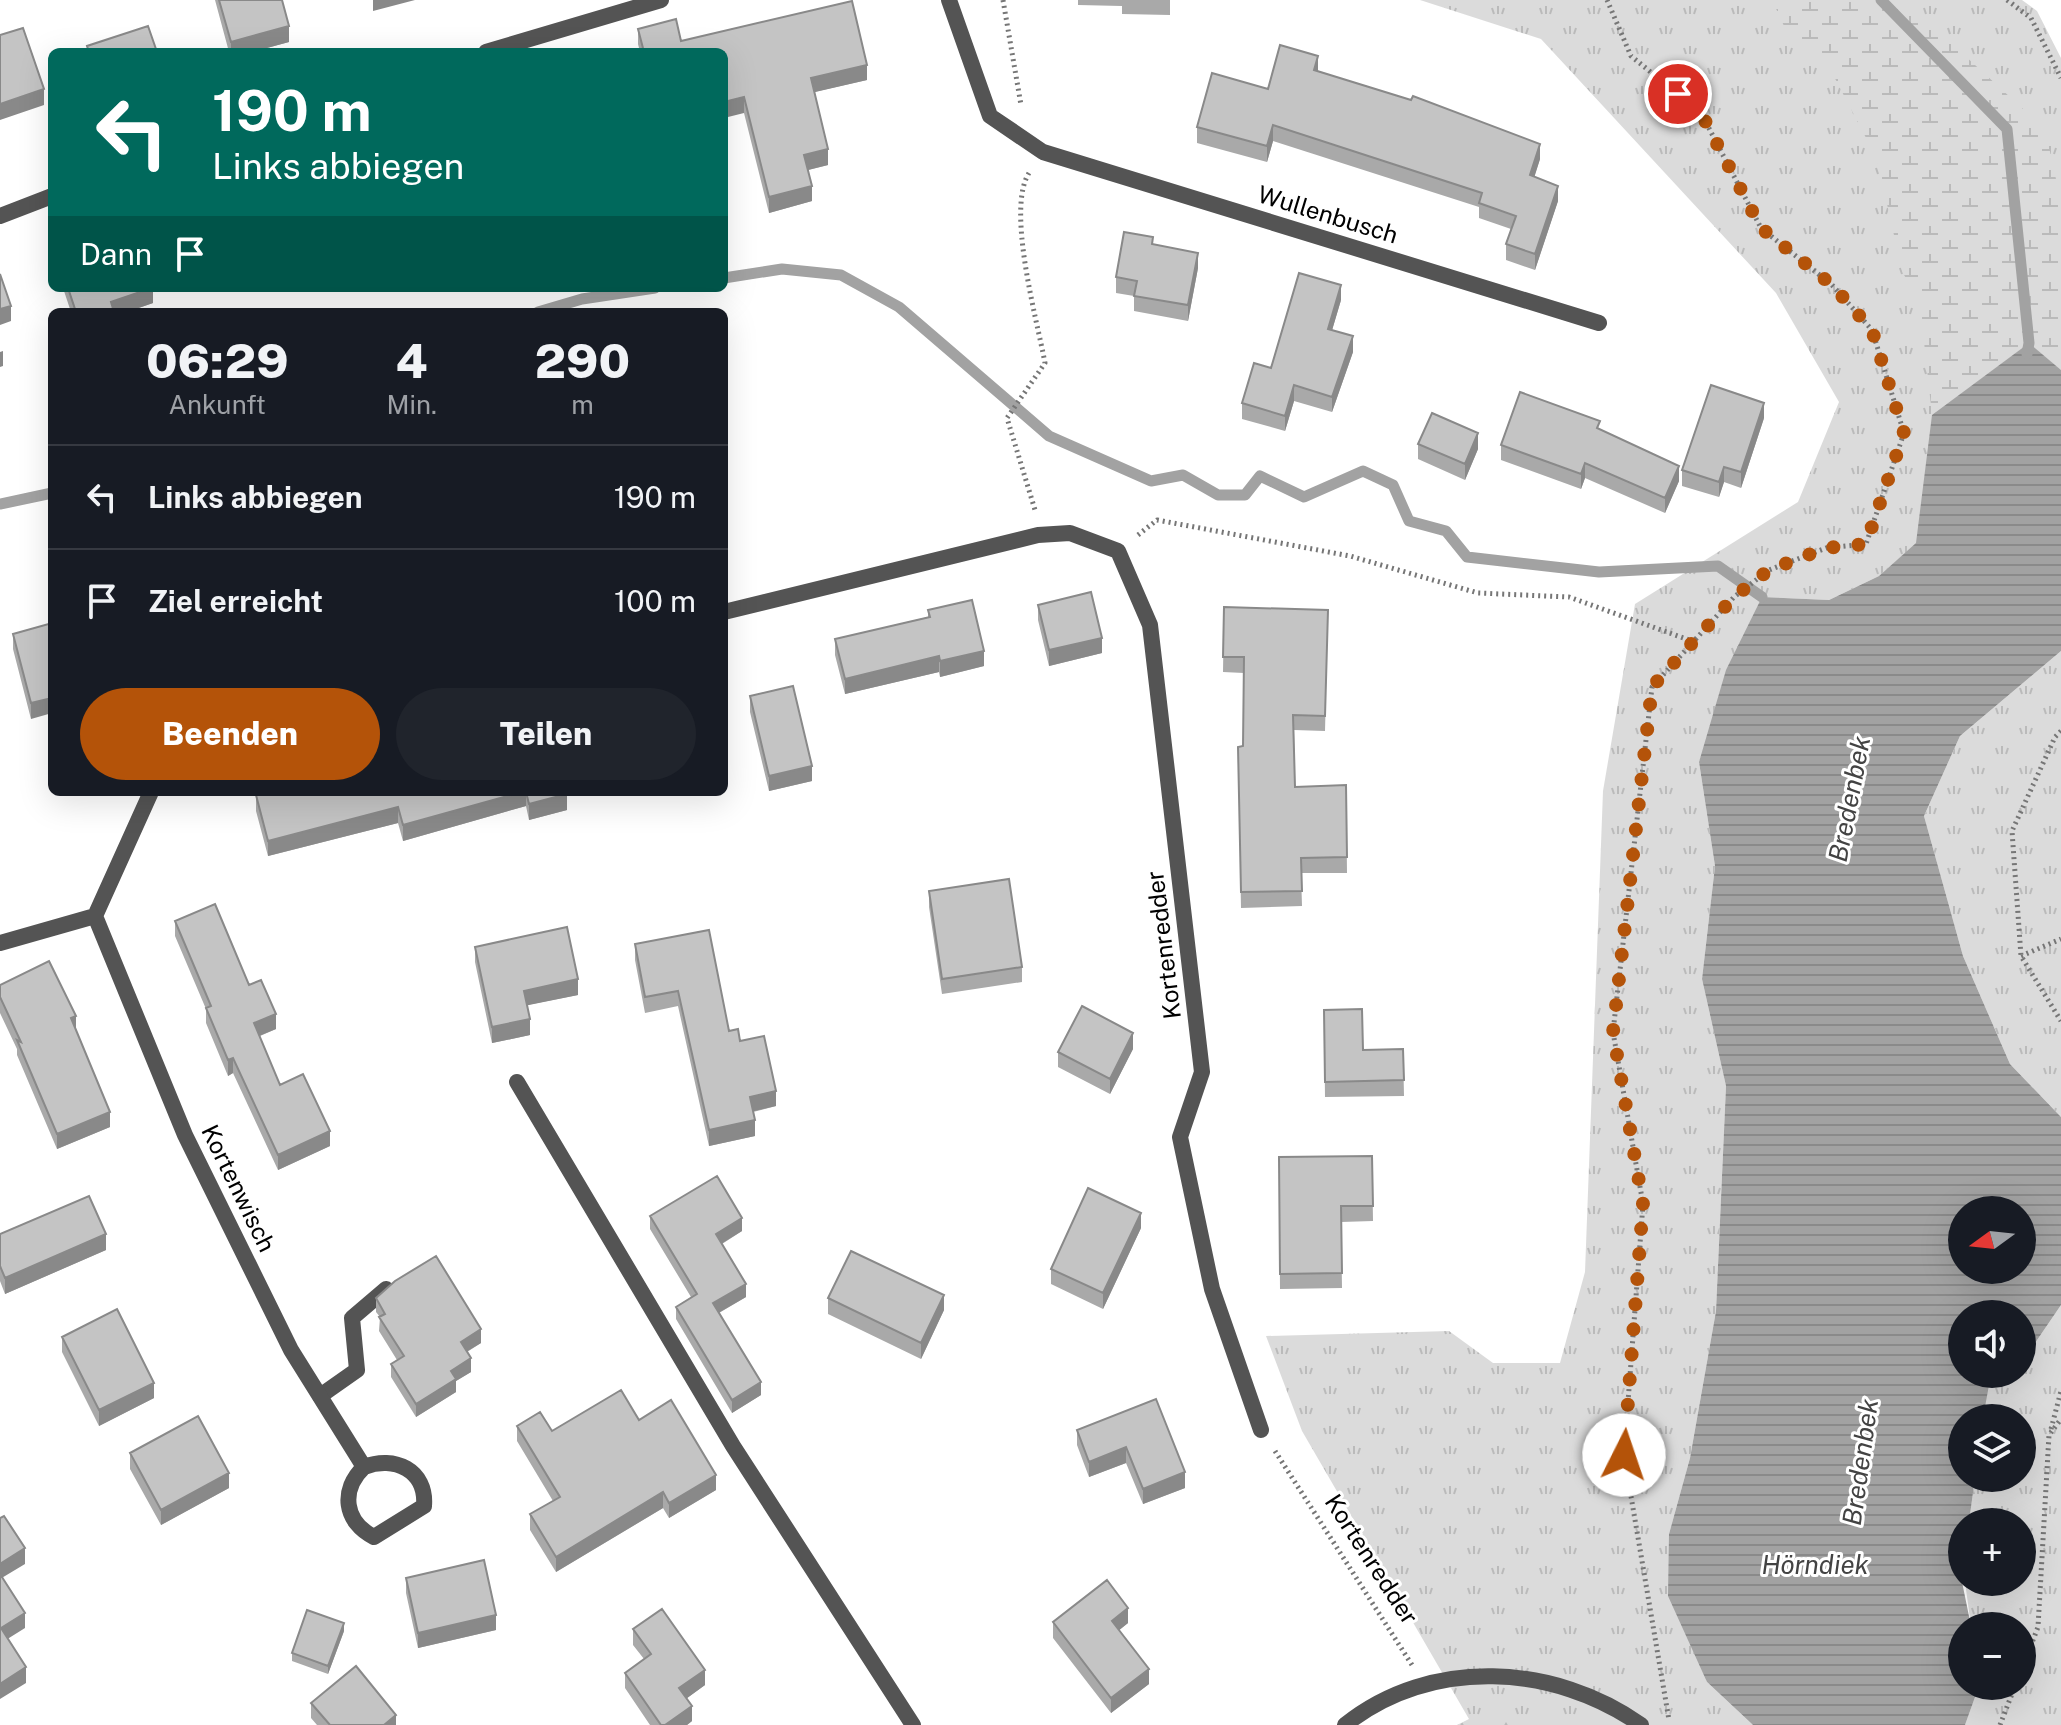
<!DOCTYPE html>
<html lang="de">
<head>
<meta charset="utf-8">
<style>
  :root { --surface:#171b24; --page:#20242c; --text:#f1f3f6; --muted:#9ea1a6; --line:#363941; --accent:#b45309 }
  body { margin:0; font-family:"Public Sans",sans-serif; background:var(--page); color:var(--text); height:100vh; display:flex; flex-direction:column; font-size:30px; white-space:nowrap }
  * { box-sizing:border-box; margin:0 }
  p { font-size:26px; color:var(--muted) }
  .icon { flex:none; width:44px; height:44px; fill:none; stroke:currentColor; stroke-width:2; stroke-linecap:round; stroke-linejoin:round }
  .map { position:relative; flex:1; overflow:hidden }
  .drawer { position:absolute; left:48px; top:308px; width:680px; height:488px; display:flex; flex-direction:column; background:var(--surface); border-radius:12px; box-shadow:0 8px 32px #0002 }
  .drawer>* { flex:none }
  .hud { position:absolute; left:48px; top:48px; width:680px; height:244px; border-radius:12px; box-shadow:0 8px 32px #0002; background:#00695c; color:#fff; overflow:hidden }
  .needle { width:52px; rotate:255deg }
  .tools { position:absolute; left:1948px; top:1196px; display:grid; gap:16px }
  .tools a { display:grid; place-items:center; width:88px; height:88px; border-radius:50%; background:var(--surface); box-shadow:0 8px 32px #0002; font-size:40px }
  .pin { position:absolute; display:grid; place-items:center; width:68px; height:68px; color:#fff; margin:-34px; border:4px solid #fff; border-radius:50%; box-shadow:0 2px 8px #0007 }
  .me { position:absolute; width:88px; margin:-44px; rotate:4deg; stroke-linejoin:round; filter:drop-shadow(0 0 6px #0008) }
  .turn { display:flex; align-items:center; gap:28px; height:168px; padding:0 32px; font-size:36px }
  .turn .icon { width:104px; height:104px; stroke-width:2.5 }
  .turn b { display:block; font-size:56px; line-height:68px }
  .then { display:flex; align-items:center; height:76px; padding:0 32px; background:#0003; gap:16px; font-size:30px }
  .eta { display:flex; justify-content:space-evenly; align-items:center; height:136px; text-align:center }
  .eta b { font-size:48px; font-weight:800; line-height:56px }
  .cta { display:flex; gap:16px; margin-top:auto; padding:16px 32px }
  .cta a { flex:1; height:92px; border-radius:48px; background:var(--accent); color:#fff; font-size:32px; font-weight:800; line-height:92px; text-align:center }
  .cta a+a { background:var(--page); color:var(--text) }
  ul { padding:0; list-style:none }
  li { display:flex; align-items:center; gap:24px; height:104px; padding:0 32px; border-top:2px solid var(--line) }
  li div { flex:1 }
  li b { display:block; font-size:30px }
  li em { font-style:normal }
  .map>svg:first-child { display:block }
  .grass { fill:url(#grass-tufts) }
  .forest { fill:url(#forest-firs) }
  .wetland { fill:url(#wetland-marsh) }
  .water { fill:url(#water-rules); fill-rule:evenodd }
  .lines { fill:none; stroke-linecap:round; stroke-linejoin:round }
  .stream { stroke:#a2a2a2; stroke-width:11 }
  .path { stroke:#767676; stroke-width:5; stroke-dasharray:2 4; stroke-linecap:butt }
  .service { stroke:#545454; stroke-width:16 }
  .minor { stroke:#545454; stroke-width:16 }
  .tertiary { stroke:#545454; stroke-width:16 }
  .wall { fill:#a9a9a9 }
  .shaded-wall { fill:#898989 }
  .building { fill:#c4c4c4; stroke:#898989; stroke-width:2 }
  .route { stroke:#b45309; stroke-width:14; stroke-dasharray:0 25.2 }
  .labels { text-anchor:middle; dominant-baseline:central; stroke-width:6; stroke-linejoin:round; paint-order:stroke }
  .street-label { font-size:24px; fill:#000; stroke:#fff }
  .water-label { font-size:26px; font-style:italic; fill:#434343; stroke:#fff }
</style>
</head>
<body>
<div class="map">
<svg width="2061" height="1725" viewBox="0 0 2061 1725">
  <defs>
    <pattern id="grass-tufts" width="24" height="20" patternUnits="userSpaceOnUse" patternTransform="scale(2)"><rect width="24" height="20" fill="#dbdbdb"/><path d="M3 7l-1-3M5 7V3M7 7l1-3M15 17l-1-3M17 17v-4M19 17l1-3" fill="none" stroke="#bababa"/></pattern>
    <pattern id="forest-firs" width="22" height="20" patternUnits="userSpaceOnUse" patternTransform="scale(2)"><rect width="22" height="20" fill="#dbdbdb"/><path d="M5 1l3.5 6h-7zM16 11l3.5 6h-7z" fill="#bababa"/></pattern>
    <pattern id="wetland-marsh" width="20" height="14" patternUnits="userSpaceOnUse" patternTransform="scale(2)"><rect width="20" height="14" fill="#dbdbdb"/><path d="M1 5h8M5 5V1M11 12h8M15 12V8" fill="none" stroke="#bababa"/></pattern>
    <pattern id="water-rules" width="6" height="5" patternUnits="userSpaceOnUse" patternTransform="scale(2)"><rect width="6" height="5" fill="#a2a2a2"/><path d="M0 2.5h6" fill="none" stroke="#8a8a8a"/></pattern>
  </defs>
  <rect width="100%" height="100%" fill="#fff"/>
  <path class="grass" d="M1420,0H2022L2037,11L2061,58V370L2029,343L1933,415L1917,543L1879,576L1829,600L1762,597L1699,762L1715,866L1702,979L1726,1086L1716,1311L1690,1458L1669,1534L1707,1682L1753,1725H1457L1469,1719L1302,1431L1266,1336L1449,1331L1493,1363H1560L1585,1272L1603,791L1635,604L1798,502L1839,402L1776,293L1541,39Z
    M2061,651V1117L2010,1064L1963,956L1924,816L1960,736Z
    M2061,1305V1725H1965L1979,1686H2022V1626H1971L1965,1582H2022V1522H1969L1975,1478H2022V1418H1983L1989,1375L2022,1374V1353L2033,1346Z"/>
  <path class="forest" d="M1469,1720L1532,1722L1539,1725H1457Z"/>
  <path class="wetland" d="M1772,0H1904L2045,129L2061,202V370L2029,343L1932,415L1920,305L1902,271L1877,159L1828,65L1784,26Z"/>
  <path class="water" d="M2029,343L2061,370V651L1960,736L1924,816L1963,956L2010,1064L2061,1117V1305L2033,1346L2022,1353V1314H1962V1374H1991L1983,1418H1962V1478H1975L1969,1522H1962V1582L1971,1626H1962V1686H1979L1965,1725H1753L1707,1682L1668,1596L1669,1534L1690,1458L1716,1311L1726,1086L1702,979L1715,866L1699,762L1726,670L1762,597L1829,600L1879,576L1916,543L1932,415ZM1962,1210H2022V1270H1962Z"/>
  <g class="lines">
    <path class="stream" d="M1881,0L2007,129L2029,343L2027,354
      M724,278L782,269L841,275L899,307L1049,436L1151,481L1183,475L1218,495H1245L1260,476L1304,497L1363,471L1393,485L1409,521L1446,531L1467,557L1599,572L1718,566L1762,597
      M538,312L582,299L655,288
      M0,504L52,493"/>
    <path class="path" d="M1003,0L1021,105
      M1607,0L1631,56L1701,113L1761,228L1832,285L1872,330L1904,433L1866,544L1826,548L1769,570L1734,597L1652,687L1613,1032L1643,1204L1624,1455L1669,1720
      M2007,0L2031,18L2061,78
      M1029,173C1006,209 1037,320 1045,363L1007,418L1035,510
      M1138,535L1157,520L1350,556L1478,593L1569,597L1692,641
      M2061,731L2055,737L2012,831L2021,956L2061,1021
      M2021,956L2061,939
      M2051,1429L2061,1391
      M1275,1451L1412,1665
      M2022,1669L2038,1627L2049,1435L2061,1419
      M2000,1725L2015,1686"/>
    <path class="service" d="M517,1082L733,1446L913,1725
      M320,1396L357,1370L352,1318L386,1289"/>
    <path class="minor" d="M949,0L990,116L1043,152L1599,323
      M486,52L661,0
      M0,216L52,196
      M724,612L1038,535L1070,533L1118,551L1150,625L1202,1072L1180,1137L1212,1289L1261,1430
      M95,916L185,1135L291,1350L364,1467C340,1490 344,1522 374,1537L424,1506C427,1470 394,1455 364,1467
      M0,943L95,916L151,792"/>
    <path class="tertiary" d="M1345,1725C1431,1656 1555,1664 1641,1725"/>
  </g>
  <path class="wall" d="M215,0H282L289,42L252,52H229Z
    M1078,0H1170V15L1122,14V6L1078,5Z
    M638,29L681,41L867,80L814,92L828,165L808,170L812,201L769,213L744,113L724,52H640L638,44Z
    M1318,71L1540,159L1534,177L1558,201L1535,270L1506,260V244L1511,229L1479,218V207L1273,141L1267,162L1197,143V127L1268,89Z
    M1153,245L1198,268L1188,321L1134,311V296L1116,293V277Z
    M63,288H153V303L127,312H71Z
    M1341,300L1332,330L1353,352L1332,412L1294,401L1285,431L1242,419V403L1271,368Z
    M1764,418L1741,488L1724,482L1719,497L1682,486V470Z
    M1600,430L1679,481L1665,513L1585,478L1581,489L1501,460V445Z
    M1418,444L1478,449L1465,480L1418,459Z
    M1038,605L1102,653L1049,666L1038,620Z
    M1224,607L1328,610L1325,731L1294,730L1295,787L1346,785L1347,873H1301L1302,906L1241,908L1238,747L1243,746L1244,673L1223,672Z
    M928,610L984,666L940,677L939,672L845,694L835,655V639L928,617Z
    M52,623L31,719L13,649V634Z
    M750,696L812,781L769,791L750,712Z
    M566,792L567,810L529,820L526,806L403,841L398,823L268,856L256,811V795Z
    M929,891L1022,967V982L942,994L929,907Z
    M175,921L249,985L276,1029L260,1036L280,1085L330,1146L278,1170L233,1073L228,1076L206,1023V1009L175,936Z
    M635,944L740,1041L776,1106L753,1112L755,1136L709,1146L678,1006L645,1013L635,960Z
    M475,947L578,995L527,1005L530,1035L492,1043L475,962Z
    M0,985L76,1030L110,1127L57,1149L17,1055V1049L0,1013Z
    M1324,1010L1363,1050L1403,1049L1404,1096L1325,1097Z
    M1133,1049L1110,1094L1058,1067V1052Z
    M1372,1156L1373,1221L1341,1222L1342,1288L1280,1289L1279,1157Z
    M650,1216L742,1231L722,1244L746,1297L719,1313L761,1395L732,1413L676,1319V1307L691,1297L650,1229Z
    M1141,1228L1103,1309L1051,1284V1269Z
    M0,1234L106,1250L5,1294L0,1281Z
    M376,1298L481,1343L467,1352L471,1372L456,1381V1392L416,1417L391,1377V1364L397,1360L379,1331L380,1317L376,1312Z
    M828,1298L944,1310L921,1359L828,1314Z
    M62,1337L154,1398L99,1426L62,1352Z
    M1156,1399L1185,1488L1143,1504L1126,1463L1089,1477L1077,1445V1430Z
    M639,1420L716,1490L669,1518L663,1508L556,1572L530,1530V1514L553,1501L517,1441V1426L552,1431Z
    M130,1453L229,1488L161,1525L130,1469Z
    M406,1578L496,1630L418,1648L406,1593Z
    M1053,1622L1128,1623L1119,1630L1149,1684L1111,1713L1053,1638Z
    M633,1629L705,1685L687,1698L692,1721L687,1725H650L625,1688V1673L644,1659L633,1645Z
    M344,1631L328,1674L292,1661V1653Z
    M311,1703L396,1725H317L311,1718Z"/>
  <path class="shaded-wall" d="M373,0H415L373,11Z
    M289,26V42L252,52H231V42Z
    M1318,56V71L1314,70Z
    M867,65V80L811,93V78Z
    M44,89V105L0,120V104Z
    M744,97V113L724,118V102Z
    M1273,125V141L1267,162V146Z
    M1540,144V159L1530,191V175Z
    M828,149V165L804,171V155Z
    M812,186V201L769,213V197Z
    M1558,186V201L1535,270V254Z
    M1198,253V268L1188,321V305Z
    M1341,285V300L1328,344V329Z
    M153,288V303L127,312H111V302Z
    M11,306V321L0,325V309Z
    M1353,336V352L1332,412V397Z
    M3,351V366L0,367V352Z
    M1294,385V401L1285,431V416Z
    M1764,403V418L1741,488V472Z
    M1478,433V449L1465,480V464Z
    M1585,463V478L1581,489V474Z
    M1679,466V481L1665,513V498Z
    M1724,467V482L1719,497V482Z
    M1102,638V653L1049,666V650Z
    M984,651V666L940,677V661Z
    M939,656V672L845,694V679Z
    M52,698V713L31,719V703Z
    M812,766V781L769,791V776Z
    M522,792H526V806L403,841V825Z
    M567,794V810L529,820V804Z
    M398,807V823L268,856V841Z
    M578,979V995L524,1006V991Z
    M276,1014V1029L254,1038V1023Z
    M76,1016V1031L71,1018Z
    M530,1019V1035L492,1043V1027Z
    M1133,1033V1049L1110,1094V1079Z
    M233,1058V1073L228,1076V1060Z
    M776,1091V1106L750,1112V1097Z
    M110,1112V1127L57,1149V1134Z
    M755,1120V1136L709,1146V1130Z
    M330,1131V1146L278,1170V1155Z
    M1141,1213V1228L1103,1309V1293Z
    M742,1218V1231L716,1247V1234Z
    M106,1234V1250L5,1294V1278Z
    M746,1284V1297L713,1316V1303Z
    M944,1295V1310L921,1359V1343Z
    M481,1329V1343L461,1355V1342Z
    M471,1358V1372L456,1381V1392L416,1417V1404L451,1371Z
    M761,1382V1395L732,1413V1400Z
    M154,1383V1398L99,1426V1410Z
    M1126,1447V1463L1089,1477V1462Z
    M1185,1472V1488L1143,1504V1489Z
    M229,1473V1488L161,1525V1510Z
    M716,1475V1490L669,1518V1503Z
    M663,1492V1508L556,1572V1557Z
    M25,1548V1564L0,1579V1564Z
    M1128,1608V1623L1112,1636V1621Z
    M25,1613V1628L1,1643V1628Z
    M496,1615V1630L418,1648V1633Z
    M344,1623V1631L328,1674V1666Z
    M26,1667V1683L0,1699V1684Z
    M1149,1669V1684L1111,1713V1698Z
    M705,1670V1685L679,1704V1688Z
    M692,1706V1721L687,1725H665Z
    M396,1715V1725H384Z"/>
  <path class="building" d="M219,0H282L289,26L231,42Z
    M852,1L867,65L811,78L828,149L804,155L812,186L769,197L744,97L724,102V52H644L638,29L676,19L681,41Z
    M148,26L157,52H89L87,46Z
    M23,28L44,89L0,104V35Z
    M1280,45L1318,56L1314,70L1411,100L1413,96L1540,144L1530,175L1558,186L1535,254L1506,244L1516,216L1479,203L1482,193L1273,125L1267,146L1197,127L1212,73L1268,89Z
    M1124,232L1153,237L1152,244L1198,253L1188,305L1134,296L1137,281L1116,277Z
    M1299,273L1341,285L1328,329L1353,336L1332,397L1294,385L1285,416L1242,403L1254,363L1271,368Z
    M0,274L11,306L0,309Z
    M68,288H152L111,302L114,312H76Z
    M1711,385L1764,403L1741,472L1724,467L1719,482L1682,470Z
    M1520,392L1600,421L1597,428L1679,466L1665,498L1585,463L1581,474L1501,445Z
    M1432,413L1478,433L1465,464L1418,444Z
    M1091,592L1102,638L1049,650L1038,605Z
    M972,600L984,651L940,661L939,656L845,679L835,639L930,617L928,610Z
    M1224,607L1328,610L1325,716L1293,715L1295,787L1346,785L1347,857L1301,858L1302,891L1241,892L1238,747L1243,746L1244,657H1223Z
    M52,623V698L31,703L13,634Z
    M793,686L812,766L769,776L750,696Z
    M269,792H522L403,825L398,807L268,841L256,795Z
    M526,792H566L567,794L529,804Z
    M1009,879L1022,967L942,979L929,891Z
    M215,904L249,985L261,980L276,1014L254,1023L280,1085L303,1074L330,1131L278,1155L233,1058L228,1060L206,1008L211,1006L175,921Z
    M567,927L578,979L524,991L530,1019L492,1027L475,947Z
    M709,930L729,1031L738,1029L740,1041L764,1036L776,1091L750,1097L755,1120L709,1130L678,991L645,997L635,944Z
    M49,961L76,1016L71,1018L110,1112L57,1134L17,1040L21,1042L0,997V985Z
    M1082,1006L1133,1033L1110,1079L1058,1052Z
    M1362,1009L1363,1050L1403,1049L1404,1080L1325,1082L1324,1010Z
    M1372,1156L1373,1206H1341L1342,1273L1280,1274L1279,1157Z
    M717,1176L742,1218L716,1234L746,1284L713,1303L761,1382L732,1400L676,1307L697,1294L650,1216Z
    M1088,1188L1141,1213L1103,1293L1051,1269Z
    M89,1196L106,1234L5,1278L0,1266V1234Z
    M851,1251L944,1295L921,1343L828,1298Z
    M436,1256L481,1329L461,1342L471,1358L451,1371L456,1379L416,1404L391,1364L404,1356L379,1317L385,1314L376,1298L395,1281Z
    M117,1309L154,1383L99,1410L62,1337Z
    M621,1390L639,1420L671,1400L716,1475L669,1503L663,1492L556,1557L530,1514L560,1497L517,1426L540,1412L552,1431Z
    M1156,1399L1185,1472L1143,1489L1126,1447L1089,1462L1077,1430Z
    M198,1416L229,1473L161,1510L130,1453Z
    M4,1516L25,1548L0,1564V1518Z
    M484,1560L496,1615L418,1633L406,1578Z
    M0,1574L25,1613L1,1628L26,1667L0,1684Z
    M1107,1580L1128,1608L1112,1621L1149,1669L1111,1698L1053,1622Z
    M662,1609L705,1670L679,1688L692,1706L665,1725H661L625,1673L651,1654L633,1629Z
    M307,1610L344,1623L328,1666L292,1653Z
    M356,1666L396,1715L384,1725H330L311,1703Z"/>
  <g class="lines">
    <path class="route" d="M1624,1455L1643,1204L1613,1032L1652,687L1734,597L1769,570L1826,548L1866,544L1904,433L1872,330L1832,285L1761,228L1701,113L1678,94"/>
  </g>
  <g class="labels">
    <g class="street-label">
      <text transform="translate(1328 214) rotate(17)">Wullenbusch</text>
      <text transform="translate(1163 945) rotate(-97)">Kortenredder</text>
      <text transform="translate(239 1188) rotate(64)">Kortenwisch</text>
      <text transform="translate(1372 1559) rotate(57)">Kortenredder</text>
    </g>
    <g class="water-label">
      <text transform="translate(1849 799) rotate(-79)">Bredenbek</text>
      <text transform="translate(1860 1462) rotate(-82)">Bredenbek</text>
      <text x="1815" y="1564">Hörndiek</text>
    </g>
  </g>
</svg>
<div class="tools">
<a><svg class="needle" viewBox="-14 -14 28 28"><path d="M0-13l5 13h-10z" fill="#e53935"/><path d="M0 13l5-13h-10z" fill="#9ea1a6"/></svg></a>
<a><svg class="icon" aria-label="sound" viewBox="0 0 24 24"><path d="M4 9h4l5-4v14l-5-4H4zM17 9q2 3 0 6"/></svg></a>
<a><svg class="icon" aria-label="layers" viewBox="0 0 24 24"><path d="M12 4l9 5-9 5-9-5zM3 14l9 5 9-5"/></svg></a>
<a>+</a>
<a>−</a>
</div>
<div class="pin" style="left:1678px;top:94px;background:#d93025"><svg class="icon" aria-label="arrive" viewBox="0 0 24 24"><path d="M6 21V4h12l-3 4 3 4H6"/></svg></div>
<svg class="me" style="left:1624px;top:1455px" viewBox="-20 -20 40 40"><circle r="19" fill="#fff"/><path d="M0-13L10 11 0 6-10 11z" fill="#b45309"/></svg>
<div class="hud">
<div class="turn"><svg class="icon" aria-label="left" viewBox="0 0 24 24"><path d="M17 20v-9H6M10 6l-5 5 5 5"/></svg><div><b>190 m</b>Links abbiegen</div></div>
<div class="then">Dann<svg class="icon" aria-label="arrive" viewBox="0 0 24 24"><path d="M6 21V4h12l-3 4 3 4H6"/></svg></div>
</div>
<section class="drawer">
<div class="eta">
<div><b>06:29</b><p>Ankunft</p></div>
<div><b>4</b><p>Min.</p></div>
<div><b>290</b><p>m</p></div>
</div>
<ul>
<li><svg class="icon" aria-label="left" viewBox="0 0 24 24"><path d="M17 20v-9H6M10 6l-5 5 5 5"/></svg><div><b>Links abbiegen</b></div><em>190 m</em></li>
<li><svg class="icon" aria-label="arrive" viewBox="0 0 24 24"><path d="M6 21V4h12l-3 4 3 4H6"/></svg><div><b>Ziel erreicht</b></div><em>100 m</em></li>
</ul>
<div class="cta"><a>Beenden</a><a>Teilen</a></div>
</section>
</div>
</body>
</html>
